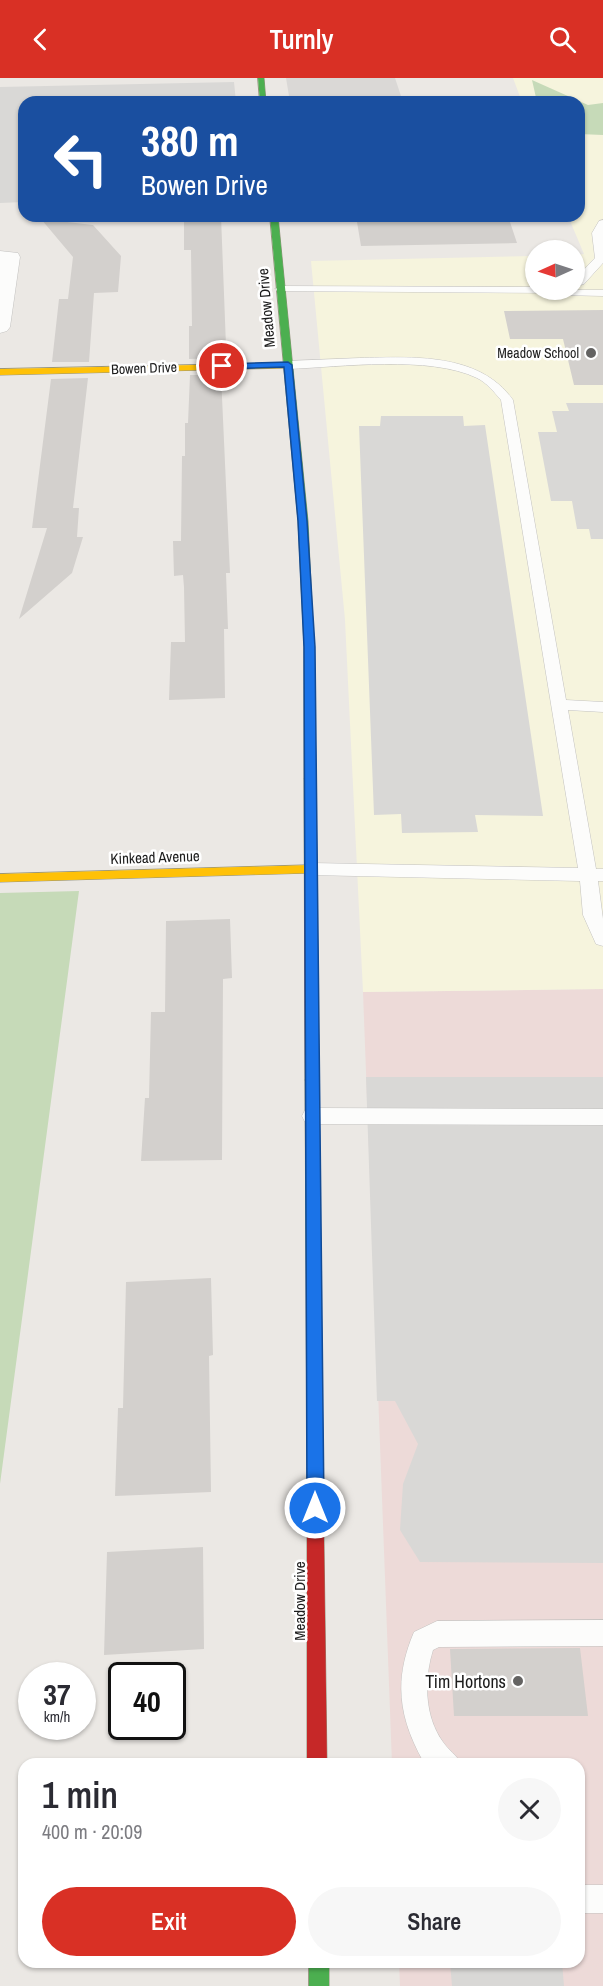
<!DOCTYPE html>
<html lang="en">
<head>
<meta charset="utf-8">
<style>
  :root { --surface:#fff; --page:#f7f7f7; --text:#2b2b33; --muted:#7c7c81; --accent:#d93025 }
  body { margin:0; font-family:"Archivo Narrow",sans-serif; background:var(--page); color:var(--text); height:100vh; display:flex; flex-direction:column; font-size:22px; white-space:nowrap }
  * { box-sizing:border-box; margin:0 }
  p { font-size:20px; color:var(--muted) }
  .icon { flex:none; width:33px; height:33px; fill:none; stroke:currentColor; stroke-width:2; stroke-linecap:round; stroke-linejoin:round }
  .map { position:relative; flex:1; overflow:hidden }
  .side { position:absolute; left:18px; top:1680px; width:567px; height:210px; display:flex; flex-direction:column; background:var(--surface); border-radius:18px; box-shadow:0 2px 4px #0004 }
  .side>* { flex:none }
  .banner { position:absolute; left:18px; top:18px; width:567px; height:126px; border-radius:18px; box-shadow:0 2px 4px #0004; background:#1a4fa0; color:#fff; overflow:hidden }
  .needle { width:39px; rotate:267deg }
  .fabs { position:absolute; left:525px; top:162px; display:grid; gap:12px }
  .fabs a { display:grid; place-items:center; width:60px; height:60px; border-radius:50%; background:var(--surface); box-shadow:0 2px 4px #0004; font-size:30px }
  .speed { position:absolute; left:18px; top:1584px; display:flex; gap:12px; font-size:30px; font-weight:700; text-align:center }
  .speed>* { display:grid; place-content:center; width:78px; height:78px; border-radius:50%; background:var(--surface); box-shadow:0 2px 4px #0004; line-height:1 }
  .speed small { font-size:15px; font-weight:400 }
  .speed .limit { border:3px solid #111; border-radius:9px; background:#fff; color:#111 }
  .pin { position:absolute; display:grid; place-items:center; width:51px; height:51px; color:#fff; margin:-26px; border:3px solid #fff; border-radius:50%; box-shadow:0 2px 6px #0007 }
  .me { position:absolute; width:66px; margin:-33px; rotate:0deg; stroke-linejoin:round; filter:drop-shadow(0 0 4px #0008) }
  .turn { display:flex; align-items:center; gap:21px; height:126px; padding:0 24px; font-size:27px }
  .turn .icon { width:78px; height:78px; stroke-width:2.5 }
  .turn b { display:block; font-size:42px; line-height:51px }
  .round { display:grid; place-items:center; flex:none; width:63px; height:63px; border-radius:32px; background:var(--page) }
  .head { display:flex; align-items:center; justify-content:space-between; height:102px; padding:0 24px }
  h1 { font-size:36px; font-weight:600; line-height:45px }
  .button { display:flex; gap:12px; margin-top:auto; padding:12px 24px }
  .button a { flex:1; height:69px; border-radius:36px; background:var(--accent); color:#fff; font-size:24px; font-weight:600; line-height:69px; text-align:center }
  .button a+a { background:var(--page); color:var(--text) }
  header { display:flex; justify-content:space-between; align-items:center; height:78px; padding:0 24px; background:var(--accent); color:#fff; font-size:27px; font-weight:600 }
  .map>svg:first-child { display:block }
  .residential { fill:#dad8d6 }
  .commercial { fill:#eddad8 }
  .education { fill:#f6f4dd }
  .religious { fill:#d9d8d6 }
  .forest { fill:#c6dab8 }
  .building { fill:#d3d0cd }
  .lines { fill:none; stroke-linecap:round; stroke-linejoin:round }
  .lane-casing { stroke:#c3c2c0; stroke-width:1 }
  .street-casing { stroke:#c3c2c0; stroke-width:1 }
  .fast-casing { stroke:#94937c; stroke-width:1 }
  .slow-casing { stroke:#94937c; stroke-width:1 }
  .jam-casing { stroke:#94937c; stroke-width:1 }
  .lane { fill:#fcfcfb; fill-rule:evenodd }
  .street { fill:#fcfcfb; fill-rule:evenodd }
  .fast { fill:#4caf50; fill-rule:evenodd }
  .slow { fill:#ffc107; fill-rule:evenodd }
  .jam { fill:#c62828; fill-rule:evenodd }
  .route { fill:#1a73e8; stroke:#114b97; stroke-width:1.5 }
  .poi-dot { fill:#646362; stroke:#fff; stroke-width:2 }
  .labels { text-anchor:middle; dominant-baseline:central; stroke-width:5; stroke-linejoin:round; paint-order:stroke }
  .far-poi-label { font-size:14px; fill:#1c1c1c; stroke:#fff; text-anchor:end }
  .far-street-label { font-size:14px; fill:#1c1c1c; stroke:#fff }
  .street-label { font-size:15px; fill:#1c1c1c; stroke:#fff }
  .near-poi-label { font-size:18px; fill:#1c1c1c; stroke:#fff; text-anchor:end }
</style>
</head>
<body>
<header><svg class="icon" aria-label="back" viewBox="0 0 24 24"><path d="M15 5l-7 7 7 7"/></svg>Turnly<svg class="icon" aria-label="search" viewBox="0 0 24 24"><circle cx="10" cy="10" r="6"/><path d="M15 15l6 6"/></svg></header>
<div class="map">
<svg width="603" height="1908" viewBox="0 0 603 1908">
  <rect width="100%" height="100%" fill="#ebe8e4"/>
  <path class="residential" d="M286,0H395L403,24H290Z"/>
  <path class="commercial" d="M603,911V1908H400L399,1884H579V1686H392L363,914Z"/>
  <path class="education" d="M513,0H603V911L363,914L345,542L311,183L535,178L536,212H574L575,177L584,176L568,138H579V24H522Z"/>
  <path class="religious" d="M234,4L236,24H24V124L0,125V9Z
    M566,325H603V461H591L589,451H577L572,423H551L538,354H557L552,333H569Z
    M381,338H463L464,348L485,347L543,738L475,737L478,754L402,755L401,736L374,737L359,348H380Z
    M366,999H603V1485L420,1484L400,1452L403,1406L418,1366L395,1323H377Z
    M450,1884H562L564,1908H452Z"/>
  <path class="forest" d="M532,2L588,27L603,25V57L579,56V24H537Z
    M79,813L0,1406V815Z"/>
  <path class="building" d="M184,138H221L226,268H220V280L189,281V248H192L191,172H184Z
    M356,138H508L517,165L361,168Z
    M41,141L93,147L121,178L118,214L94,215L89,284H52L59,221H68L73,179Z
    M603,232V307H574L563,261H510L504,233Z
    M190,297H221L230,495H226L228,551H224L225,620L169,622L171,564H185L184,509L183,497L174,498L173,463H181L182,378H185V345H188Z
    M88,300L73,430H79L77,459H83L72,495L19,541L47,450H32L51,301Z
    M230,841L232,900L223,901L222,1082L141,1083L145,1020H149L151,934H165L166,843Z
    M211,1200L213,1277L209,1278L211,1414L115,1418L118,1330H123L126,1204Z
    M203,1469L204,1571L104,1577L107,1474Z
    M580,1570L588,1638H454L450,1571Z"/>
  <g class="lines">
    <g class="lane-casing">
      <path id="lane" d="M603,142V185L584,206L574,209V202L595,180L592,155L599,143Z
        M281,208L536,209V212H603V218L561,217L556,215L277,213L275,211Z
        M360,280C412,279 479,274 513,322L566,622L603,624V634L568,632L596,791H603V803H598L603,841V868L596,866L583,837L580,803L311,797L305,795L302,791L305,787L311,785L578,790L501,322C494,314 487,305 477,300C429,277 341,289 288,291L282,287L288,283Z
        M312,1030L603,1031V1047L312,1046L305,1044L302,1038L305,1032Z
        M603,1542V1568L439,1569L433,1572C424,1601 424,1638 443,1664C449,1673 456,1676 461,1686H425L423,1683C398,1638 394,1601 414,1554L437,1543Z
        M579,1807H603V1835H579Z"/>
    </g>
    <g class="street-casing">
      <path id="street" d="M0,173L18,175L20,179L10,249L7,253L0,255Z"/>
    </g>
    <g class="fast-casing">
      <path id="fast" d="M258,0H264L266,24H260Z
        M270,138H278L308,443L314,569L316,701L310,705L304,701V569L298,443Z
        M312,997L317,998L319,1002L323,1390L321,1396L315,1398L309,1396L307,1390L305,1002L307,998Z
        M309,1884H329V1908H309Z"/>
    </g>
    <g class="slow-casing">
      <path id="slow" d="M291,285V289L288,290L0,297V291Z
        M311,787L317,791L311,795L0,804V796Z"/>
    </g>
    <g class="jam-casing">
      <path id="jam" d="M310,697L316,701L319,1002L317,1006H307L305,1002L304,701Z
        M315,1382L321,1384L323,1390L327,1686H307V1390L309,1384Z"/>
    </g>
    <use href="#lane" class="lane"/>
    <use href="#street" class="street"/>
    <use href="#fast" class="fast"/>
    <use href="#slow" class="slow"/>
    <use href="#jam" class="jam"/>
  </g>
  <path class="route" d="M288,284L292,287L307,443L315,569L324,1430L321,1436L315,1438L309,1436L307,1430L304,569L298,443L284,289L222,291L217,288L222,286Z"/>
  <g class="poi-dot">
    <circle cx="591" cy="275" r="6"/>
    <circle cx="518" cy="1603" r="6"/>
  </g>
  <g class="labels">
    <g class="far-poi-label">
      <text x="579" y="275">Meadow School</text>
    </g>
    <g class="far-street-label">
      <text transform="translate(144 290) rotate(-2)">Bowen Drive</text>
    </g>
    <g class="street-label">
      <text transform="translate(266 230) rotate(-95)">Meadow Drive</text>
      <text transform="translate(155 779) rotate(-2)">Kinkead Avenue</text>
      <text transform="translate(299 1523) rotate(-90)">Meadow Drive</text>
    </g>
    <g class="near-poi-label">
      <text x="506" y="1603">Tim Hortons</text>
    </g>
  </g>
</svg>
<div class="fabs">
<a><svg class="needle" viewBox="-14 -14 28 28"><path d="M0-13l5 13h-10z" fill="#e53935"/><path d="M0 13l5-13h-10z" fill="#7c7c81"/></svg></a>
</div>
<div class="speed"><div>37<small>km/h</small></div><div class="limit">40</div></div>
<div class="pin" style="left:222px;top:288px;background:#d93025"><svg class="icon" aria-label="arrive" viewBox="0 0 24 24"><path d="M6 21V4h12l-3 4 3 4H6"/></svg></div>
<svg class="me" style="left:315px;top:1430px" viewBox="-20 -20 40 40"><circle r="17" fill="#1a73e8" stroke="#fff" stroke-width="3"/><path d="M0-11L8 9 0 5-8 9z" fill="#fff"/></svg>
<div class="banner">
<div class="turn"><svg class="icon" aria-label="left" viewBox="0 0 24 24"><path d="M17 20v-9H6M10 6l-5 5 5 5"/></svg><div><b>380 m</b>Bowen Drive</div></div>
</div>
<section class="side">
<div class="head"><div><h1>1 min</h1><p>400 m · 20:09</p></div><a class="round"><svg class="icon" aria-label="close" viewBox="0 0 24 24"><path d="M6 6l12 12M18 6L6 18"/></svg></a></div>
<div class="button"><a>Exit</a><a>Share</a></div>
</section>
</div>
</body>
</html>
